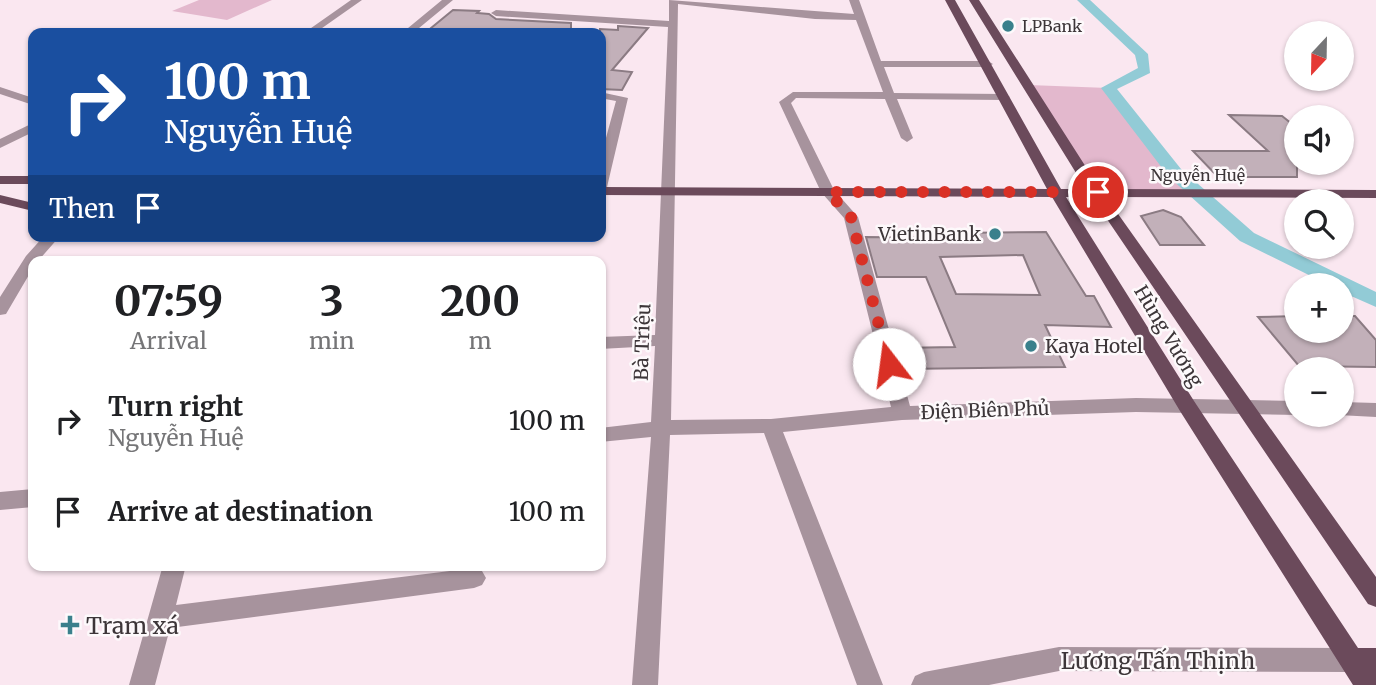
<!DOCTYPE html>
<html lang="en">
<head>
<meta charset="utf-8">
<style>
  :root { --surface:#fff; --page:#f6f6f6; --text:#202124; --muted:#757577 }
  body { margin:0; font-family:Merriweather,serif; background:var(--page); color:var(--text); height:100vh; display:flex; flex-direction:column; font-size:26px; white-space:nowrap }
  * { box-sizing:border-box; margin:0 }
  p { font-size:23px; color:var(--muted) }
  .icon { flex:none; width:38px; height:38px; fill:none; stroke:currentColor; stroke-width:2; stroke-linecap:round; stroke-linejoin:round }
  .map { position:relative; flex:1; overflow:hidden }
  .drawer { position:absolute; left:28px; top:256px; width:578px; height:315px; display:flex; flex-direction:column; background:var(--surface); border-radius:14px; box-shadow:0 2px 5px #0004 }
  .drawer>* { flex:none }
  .guide { position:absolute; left:28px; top:28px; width:578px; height:214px; border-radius:14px; box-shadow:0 2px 5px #0004; background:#1a4fa0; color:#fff; overflow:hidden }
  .needle { width:46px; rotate:202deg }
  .fabs { position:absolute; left:1284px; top:21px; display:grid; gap:14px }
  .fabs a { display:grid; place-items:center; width:70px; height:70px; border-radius:50%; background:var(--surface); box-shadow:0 2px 5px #0004; font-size:35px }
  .pin { position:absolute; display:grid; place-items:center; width:60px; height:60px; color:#fff; margin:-30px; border:4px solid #fff; border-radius:50%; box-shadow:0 2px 7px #0007 }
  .me { position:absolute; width:77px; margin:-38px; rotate:345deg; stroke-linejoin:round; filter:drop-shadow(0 0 5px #0008) }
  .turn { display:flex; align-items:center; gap:24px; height:147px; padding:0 21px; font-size:32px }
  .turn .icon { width:91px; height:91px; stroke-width:2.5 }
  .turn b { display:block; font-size:49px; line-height:60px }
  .then { display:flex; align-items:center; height:66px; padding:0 21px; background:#0003; gap:14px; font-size:26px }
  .eta { display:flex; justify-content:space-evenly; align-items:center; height:119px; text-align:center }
  .eta b { font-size:42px; font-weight:700; line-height:49px }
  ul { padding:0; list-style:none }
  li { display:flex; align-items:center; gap:21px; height:91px; padding:0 21px }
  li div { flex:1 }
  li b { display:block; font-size:26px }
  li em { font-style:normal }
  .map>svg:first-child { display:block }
  .green { fill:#e3b8cd }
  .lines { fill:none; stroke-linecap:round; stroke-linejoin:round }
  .canal { fill:#92cbd6; fill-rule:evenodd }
  .building { fill:#c2b0b9; stroke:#8b7b83; stroke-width:2; fill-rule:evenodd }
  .minor { fill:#a7939d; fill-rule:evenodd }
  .major { fill:#6b4a5b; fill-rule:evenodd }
  .route { stroke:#d93025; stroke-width:12; stroke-dasharray:0 21.6 }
  .poi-dot { fill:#3a808c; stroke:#fdf9fb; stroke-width:2.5 }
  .labels { text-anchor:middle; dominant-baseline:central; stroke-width:5; stroke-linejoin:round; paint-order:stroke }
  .far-poi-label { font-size:16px; fill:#3d3639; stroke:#fdf9fb; text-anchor:start }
  .far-street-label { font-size:16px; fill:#3d3639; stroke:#fdf9fb }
  .poi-label { font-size:19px; fill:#3d3639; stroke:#fdf9fb; text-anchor:end }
  .street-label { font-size:19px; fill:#3d3639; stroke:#fdf9fb }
  .near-poi-label { font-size:23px; fill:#3d3639; stroke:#fdf9fb; text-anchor:start }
  .near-street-label { font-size:23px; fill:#3d3639; stroke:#fdf9fb }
</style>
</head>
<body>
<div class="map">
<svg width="1376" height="685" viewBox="0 0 1376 685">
  <rect width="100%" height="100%" fill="#fae7f0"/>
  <path class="green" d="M199,0H272L227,20L172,11Z
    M1029,85L1108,88L1175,173L1200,193L1098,192Z"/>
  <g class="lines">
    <path class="canal" d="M1077,0H1090L1148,54L1150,73L1117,89L1181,169L1254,233L1376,292V307L1342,292V285H1329L1240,241L1169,177L1101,88L1138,68L1135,55Z"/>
  </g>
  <path class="building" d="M453,10L479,11L477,13L489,14L496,19L571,23V33H425Z
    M618,26L648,28L612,70L632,72L622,90L600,89V29L618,30Z
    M1229,115L1282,116L1297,128V177H1218L1193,151H1268Z
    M1163,210L1181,217L1204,245H1160L1141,216Z
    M1046,232L1086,296H1094L1111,327L1045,325L1065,367L902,369L897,348L955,347L926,277H877L866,237L959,238L957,233ZM1023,255L1040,295L956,294L940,257Z
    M1297,316V331H1342V316H1355L1376,340V367L1299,366L1258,317Z"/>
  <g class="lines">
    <path class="minor" d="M351,0H362L315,33H304Z
      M442,0H453L413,33H402Z
      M669,0L854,14L849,0H859L881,61H988L993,64L988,67H884L894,93L1004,94L1010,97L1004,100L897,99L913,138L907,142L901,138L885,99L796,98L791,103L834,190L858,217L910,406L1136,398L1297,401L1298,415L1136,412L902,420L783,432L883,685H857L764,433L670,435L658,685H632L651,437L600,442V428L651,422L655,346L600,349V337L655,335L668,27L496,16L491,13L496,10L669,21ZM678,4L815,19L856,20L883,92H793L779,102L821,192L844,218L891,407L771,419L671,420Z
      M0,87L33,98V105L0,94Z
      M600,92L628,98L607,187L600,191V160L616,101L600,98Z
      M33,123V132L0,148V139Z
      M44,236H60L38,261H33V268L6,314L0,315V297L26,256Z
      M1342,402L1376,403V417L1338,415H1342Z
      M33,489V507L0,510V492Z
      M163,565H186L176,605L474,568L482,571L486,578L482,585L474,588L170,628L155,685H129Z
      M1059,647L1352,648L1361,651L1365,660L1361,669L1352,672L1059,671L989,685H911L915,676L924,672Z"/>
    <path class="major" d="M945,0H955L1061,189H1086L969,0H979L1100,189L1376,190V198L1106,197L1376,577V607L1368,604L1092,197H1066L1194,401L1358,648H1376V685H1353L1180,411L1052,197L600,195V187L1047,189Z
      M0,176H33V184H0Z
      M0,195L33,203V211L0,203Z"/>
  </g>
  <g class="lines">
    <path class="route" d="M889,364L851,217L828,192H1098"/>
  </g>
  <g class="poi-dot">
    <circle cx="1008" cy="26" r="7"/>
    <circle cx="995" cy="234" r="7"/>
    <circle cx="1031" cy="346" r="7"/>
    <path d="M66.5 614.5h7v7h7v7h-7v7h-7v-7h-7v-7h7z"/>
  </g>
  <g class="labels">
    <g class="far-poi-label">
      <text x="1022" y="26">LPBank</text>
    </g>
    <g class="far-street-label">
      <text x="1198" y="175">Nguyễn Huệ</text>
    </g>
    <g class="poi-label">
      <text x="981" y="234">VietinBank</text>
      <text x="1045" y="346" text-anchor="start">Kaya Hotel</text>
    </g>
    <g class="street-label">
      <text transform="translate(1169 336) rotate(59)">Hùng Vương</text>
      <text transform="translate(642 342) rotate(-88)">Bà Triệu</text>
      <text transform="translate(985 410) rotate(-2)">Điện Biên Phủ</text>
    </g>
    <g class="near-poi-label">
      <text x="86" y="625">Trạm xá</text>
    </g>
    <g class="near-street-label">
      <text x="1158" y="660">Lương Tấn Thịnh</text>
    </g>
  </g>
</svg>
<div class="fabs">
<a><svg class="needle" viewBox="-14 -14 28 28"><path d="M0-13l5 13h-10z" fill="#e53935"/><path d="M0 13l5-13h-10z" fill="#757577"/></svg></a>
<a><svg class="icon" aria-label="sound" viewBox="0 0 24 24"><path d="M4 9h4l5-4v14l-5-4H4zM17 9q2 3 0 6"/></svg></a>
<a><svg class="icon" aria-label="search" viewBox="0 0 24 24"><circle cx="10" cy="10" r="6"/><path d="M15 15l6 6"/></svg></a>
<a>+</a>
<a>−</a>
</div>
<div class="pin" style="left:1098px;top:192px;background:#d93025"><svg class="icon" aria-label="arrive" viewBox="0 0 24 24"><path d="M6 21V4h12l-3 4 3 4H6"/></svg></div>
<svg class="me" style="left:889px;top:364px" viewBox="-20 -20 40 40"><circle r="19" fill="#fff"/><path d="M0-13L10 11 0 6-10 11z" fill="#d93025"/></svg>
<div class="guide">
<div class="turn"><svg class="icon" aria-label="right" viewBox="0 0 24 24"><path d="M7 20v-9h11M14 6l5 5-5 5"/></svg><div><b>100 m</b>Nguyễn Huệ</div></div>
<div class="then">Then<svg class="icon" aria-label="arrive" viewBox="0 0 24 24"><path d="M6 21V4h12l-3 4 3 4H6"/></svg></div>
</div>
<section class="drawer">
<div class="eta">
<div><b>07:59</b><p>Arrival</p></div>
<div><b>3</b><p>min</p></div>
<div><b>200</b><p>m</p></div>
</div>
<ul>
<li><svg class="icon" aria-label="right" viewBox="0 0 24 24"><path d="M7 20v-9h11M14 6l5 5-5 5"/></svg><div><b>Turn right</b><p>Nguyễn Huệ</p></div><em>100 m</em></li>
<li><svg class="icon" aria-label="arrive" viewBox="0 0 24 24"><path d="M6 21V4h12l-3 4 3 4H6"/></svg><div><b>Arrive at destination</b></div><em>100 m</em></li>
</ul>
</section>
</div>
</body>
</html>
